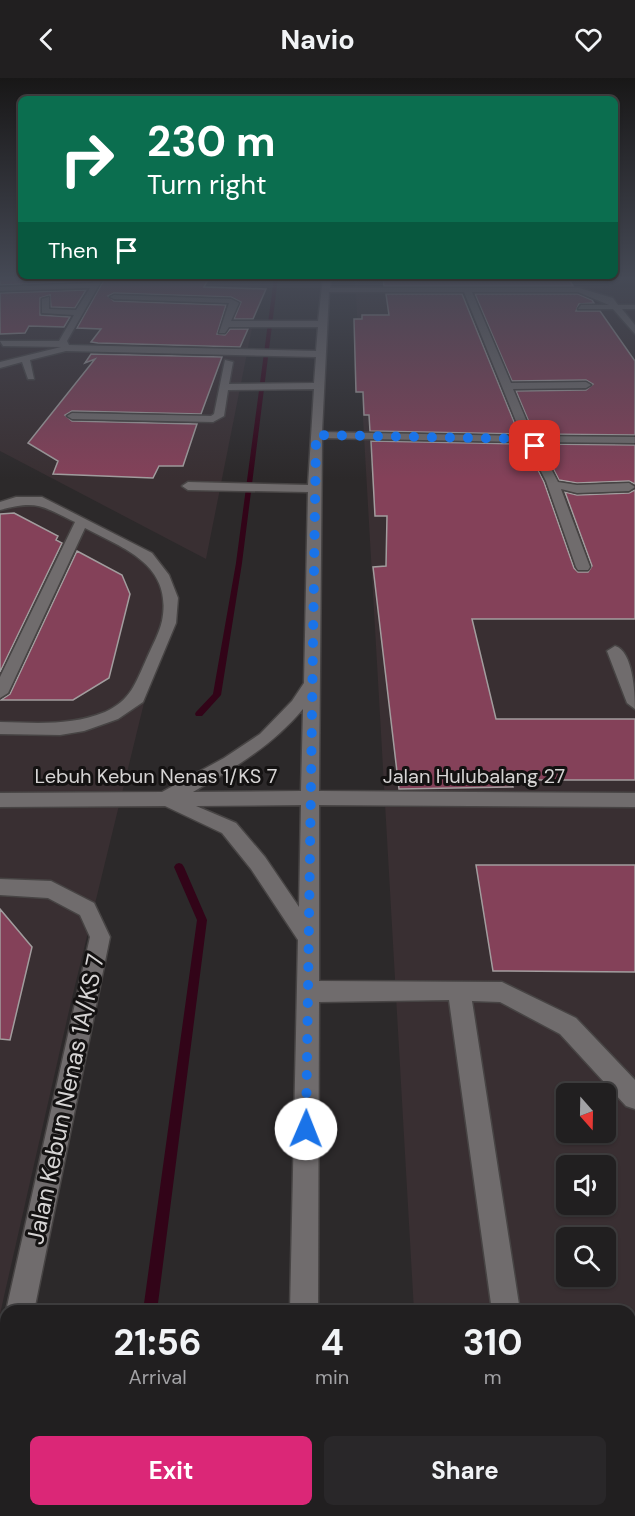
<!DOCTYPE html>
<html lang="en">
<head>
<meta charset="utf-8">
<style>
  :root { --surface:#211f20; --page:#292729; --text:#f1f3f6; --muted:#a2a2a5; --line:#3e3d3e; --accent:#db2777 }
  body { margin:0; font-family:"DM Sans",sans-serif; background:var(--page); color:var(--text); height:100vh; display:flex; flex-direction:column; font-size:22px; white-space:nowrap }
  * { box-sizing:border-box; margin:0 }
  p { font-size:20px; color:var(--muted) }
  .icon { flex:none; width:33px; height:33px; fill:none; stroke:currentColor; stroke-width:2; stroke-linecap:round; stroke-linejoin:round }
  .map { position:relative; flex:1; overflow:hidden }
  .side { position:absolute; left:0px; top:1227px; width:636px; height:212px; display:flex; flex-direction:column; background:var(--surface); border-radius:18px 18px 0 0; box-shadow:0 2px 4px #0004,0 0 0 2px var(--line) }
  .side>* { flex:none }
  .banner { position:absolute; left:18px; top:18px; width:600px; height:183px; border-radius:9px; box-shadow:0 2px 4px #0004,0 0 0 2px var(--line); background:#0b6e4f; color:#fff; overflow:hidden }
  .needle { width:39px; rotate:160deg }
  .tools { position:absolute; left:556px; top:1005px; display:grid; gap:12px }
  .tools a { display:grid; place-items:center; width:60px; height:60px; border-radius:9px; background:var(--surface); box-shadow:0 2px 4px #0004,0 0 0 2px var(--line); font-size:30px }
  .pin { position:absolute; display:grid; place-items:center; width:51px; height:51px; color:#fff; margin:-26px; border-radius:12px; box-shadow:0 3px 9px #0006 }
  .me { position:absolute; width:66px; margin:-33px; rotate:1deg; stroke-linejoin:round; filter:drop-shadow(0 0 4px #0008) }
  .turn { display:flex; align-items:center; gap:21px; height:126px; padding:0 30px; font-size:27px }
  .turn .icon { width:78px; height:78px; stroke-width:2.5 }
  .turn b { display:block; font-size:42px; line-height:51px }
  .then { display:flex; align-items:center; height:57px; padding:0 30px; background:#0003; gap:12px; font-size:22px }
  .eta { display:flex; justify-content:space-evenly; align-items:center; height:102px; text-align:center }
  .eta b { font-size:36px; font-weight:700; line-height:42px }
  .cta { display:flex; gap:12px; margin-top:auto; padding:12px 30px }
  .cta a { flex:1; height:69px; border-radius:9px; background:var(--accent); color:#fff; font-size:24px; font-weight:700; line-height:69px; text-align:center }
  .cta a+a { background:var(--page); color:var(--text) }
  header { display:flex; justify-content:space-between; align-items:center; height:78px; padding:0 30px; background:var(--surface); font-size:27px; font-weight:700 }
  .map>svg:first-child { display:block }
  .built { fill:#392f32; fill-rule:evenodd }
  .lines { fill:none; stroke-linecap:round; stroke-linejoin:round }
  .stream { fill:#320418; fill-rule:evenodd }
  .building { fill:#844159; stroke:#a29d9e; stroke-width:1.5 }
  .minor-casing { stroke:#474444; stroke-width:3 }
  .minor { fill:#706c6d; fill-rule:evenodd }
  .route { stroke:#1a73e8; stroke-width:10; stroke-dasharray:0 18 }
  .labels { text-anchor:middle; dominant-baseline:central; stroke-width:6; stroke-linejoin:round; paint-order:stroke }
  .street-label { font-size:20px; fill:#d6d4d4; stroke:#141212 }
  .near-street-label { font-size:24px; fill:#d6d4d4; stroke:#141212 }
</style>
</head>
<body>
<header><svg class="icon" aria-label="back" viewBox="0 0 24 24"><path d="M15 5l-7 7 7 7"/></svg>Navio<svg class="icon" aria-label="heart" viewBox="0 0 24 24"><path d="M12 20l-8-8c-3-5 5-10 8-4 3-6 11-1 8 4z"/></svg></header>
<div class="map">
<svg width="635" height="1438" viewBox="0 0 635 1438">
  <rect width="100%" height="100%" fill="#2c292a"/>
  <path class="built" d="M0,200H262L206,481L0,373Z
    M355,200H601L609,209L635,210V1438H425V1433L630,1432V1233H414ZM567,1016H606V1054H567ZM567,1088H606V1126H567ZM567,1160H606V1198H567Z
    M35,425L143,480L159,500L165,521L164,543L71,924L0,1236V431L8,427Z"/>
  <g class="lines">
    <path class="stream" d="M274,200H278L242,485L221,617L202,638H196L195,636L196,634L213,616L236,485Z
      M179,785L182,786L184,789L207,842L157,1233H143L197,842L174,789L176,786Z
      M115,1432H131L130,1438H114Z"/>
  </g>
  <path class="building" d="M0,200H92L91,203L0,207Z
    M105,200H209L204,209L266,211L253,241H234L241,224L231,219L114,215L108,218L114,223L226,227L217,256L225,257L230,251H248L240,269L98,265L91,264L101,251L77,250Z
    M383,200H568L573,208H384Z
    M86,212L75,230L51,229L50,217L40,220V237L70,239L64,249L29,248L25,255L0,256V215Z
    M386,216H462L519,356L370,353L369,337H364L363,314H356L354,241H362V237H389Z
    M475,216H578L592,222L594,225L579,226L576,233H600L635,283V357L534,356L516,313L586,312L593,306L586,302L512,303Z
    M91,276L222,279L201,336L72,333L65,337L72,343L197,346L183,388H159L153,400L53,396L58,383L28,365L95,281L85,285Z
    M371,363L525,366L544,404L574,490L578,494H588L592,488L565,414L577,417L629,415L635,412V541H472L496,641H635V702H511L513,709L399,711L373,489L386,488L387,438H375Z
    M541,366L635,367V406L629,403L577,405L559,402Z
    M14,435L58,458L56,462L62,465L0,594V436Z
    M77,473L122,497L130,516L109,600L73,622H1L10,616Z
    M476,787H635V894L493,893Z
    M0,831L32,869L10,962L0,961Z"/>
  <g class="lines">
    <g class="minor-casing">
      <path id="minor" d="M95,200H103L67,263L69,267L316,273L318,249H229L225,255H219L229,225L114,221L110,219L114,217L231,221L239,225L231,243H318L323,200H331L330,210H579L613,220L618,227H635V231H622L635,247V256L613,231H578L581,227H609L578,214H472L511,305L586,304L591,307L586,310L513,311L533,358L635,359V365L537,364L558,404L577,407L629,405L635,409L629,413L577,415L561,411L590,489L588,492H578L576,489L546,403L526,364L322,360L319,713L635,715V729L319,727V903L502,904L576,940L635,1002V1031L626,1028L560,956L500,924L472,923L520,1233H492L449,922L319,924L318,1233H290L298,862L251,791L222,755L165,728L0,729V715L162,714L224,680L260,656L292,623L304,605L308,414L188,412L182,408L188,404L308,407L314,311L228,312L224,338L213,344L72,341L67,338L72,335L211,338L214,336L225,282L233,284L229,306L314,305L316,279L66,273L30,282L34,301H28L22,284L0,290V284L61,269L3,268L0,263H59L74,237L42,235V221L49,219V231L76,232L90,210L0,213V209L92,205ZM329,214H464L522,358L322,354ZM303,631L301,713L193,714C234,690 272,668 303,631ZM301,727L299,829L265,779L236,745L196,728Z
        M16,419H42L152,475L169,497L178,520L176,545L143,624L118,641L84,653L60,657L0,656V644C36,645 71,648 105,634C131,622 135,606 146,582C151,570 159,556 162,543C173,487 125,471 85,450L8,615L0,620V599L75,444C42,428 37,422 0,432V424Z
        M615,568C633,573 635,615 635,631L627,625L607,573Z
        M0,801L51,803L94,825L110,859L34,1233H6L90,859L80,837L48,820L0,817Z
        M6,1284V1341L0,1343V1287Z
        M285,1432H317V1438H285Z
        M519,1432H551L552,1438H520Z"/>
    </g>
    <use href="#minor" class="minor"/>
  </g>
  <linearGradient id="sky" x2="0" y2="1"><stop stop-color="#181717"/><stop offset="0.5" stop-color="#454955"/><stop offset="1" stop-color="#454955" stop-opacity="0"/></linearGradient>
  <rect width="635" height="401" fill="url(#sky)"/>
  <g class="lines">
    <path class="route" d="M306,1051L316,357L529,361L535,368"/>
  </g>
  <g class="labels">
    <g class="street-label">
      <text x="156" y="698">Lebuh Kebun Nenas 1/KS 7</text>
      <text x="474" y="698">Jalan Hulubalang 27</text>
    </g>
    <g class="near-street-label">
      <text transform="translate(65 1021) rotate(-78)">Jalan Kebun Nenas 1A/KS 7</text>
    </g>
  </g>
</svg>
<div class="tools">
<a><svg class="needle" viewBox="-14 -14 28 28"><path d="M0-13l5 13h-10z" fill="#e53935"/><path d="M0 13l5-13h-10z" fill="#a2a2a5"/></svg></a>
<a><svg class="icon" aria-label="sound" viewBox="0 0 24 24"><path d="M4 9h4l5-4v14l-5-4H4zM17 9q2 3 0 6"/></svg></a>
<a><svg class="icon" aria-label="search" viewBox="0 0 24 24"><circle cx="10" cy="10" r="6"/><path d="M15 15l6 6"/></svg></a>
</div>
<div class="pin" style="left:535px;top:368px;background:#d93025"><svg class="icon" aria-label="arrive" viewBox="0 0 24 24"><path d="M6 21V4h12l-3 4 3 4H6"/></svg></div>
<svg class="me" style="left:306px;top:1051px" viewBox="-20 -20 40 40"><circle r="19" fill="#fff"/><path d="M0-13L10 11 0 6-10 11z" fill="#1a73e8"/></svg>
<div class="banner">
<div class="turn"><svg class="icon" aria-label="right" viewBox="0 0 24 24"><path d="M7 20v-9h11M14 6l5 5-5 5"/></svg><div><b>230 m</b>Turn right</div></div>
<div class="then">Then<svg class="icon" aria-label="arrive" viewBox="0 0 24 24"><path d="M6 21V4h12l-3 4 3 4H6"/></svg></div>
</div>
<section class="side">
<div class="eta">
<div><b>21:56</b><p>Arrival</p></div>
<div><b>4</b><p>min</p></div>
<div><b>310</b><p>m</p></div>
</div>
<div class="cta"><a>Exit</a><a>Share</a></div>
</section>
</div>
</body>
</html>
